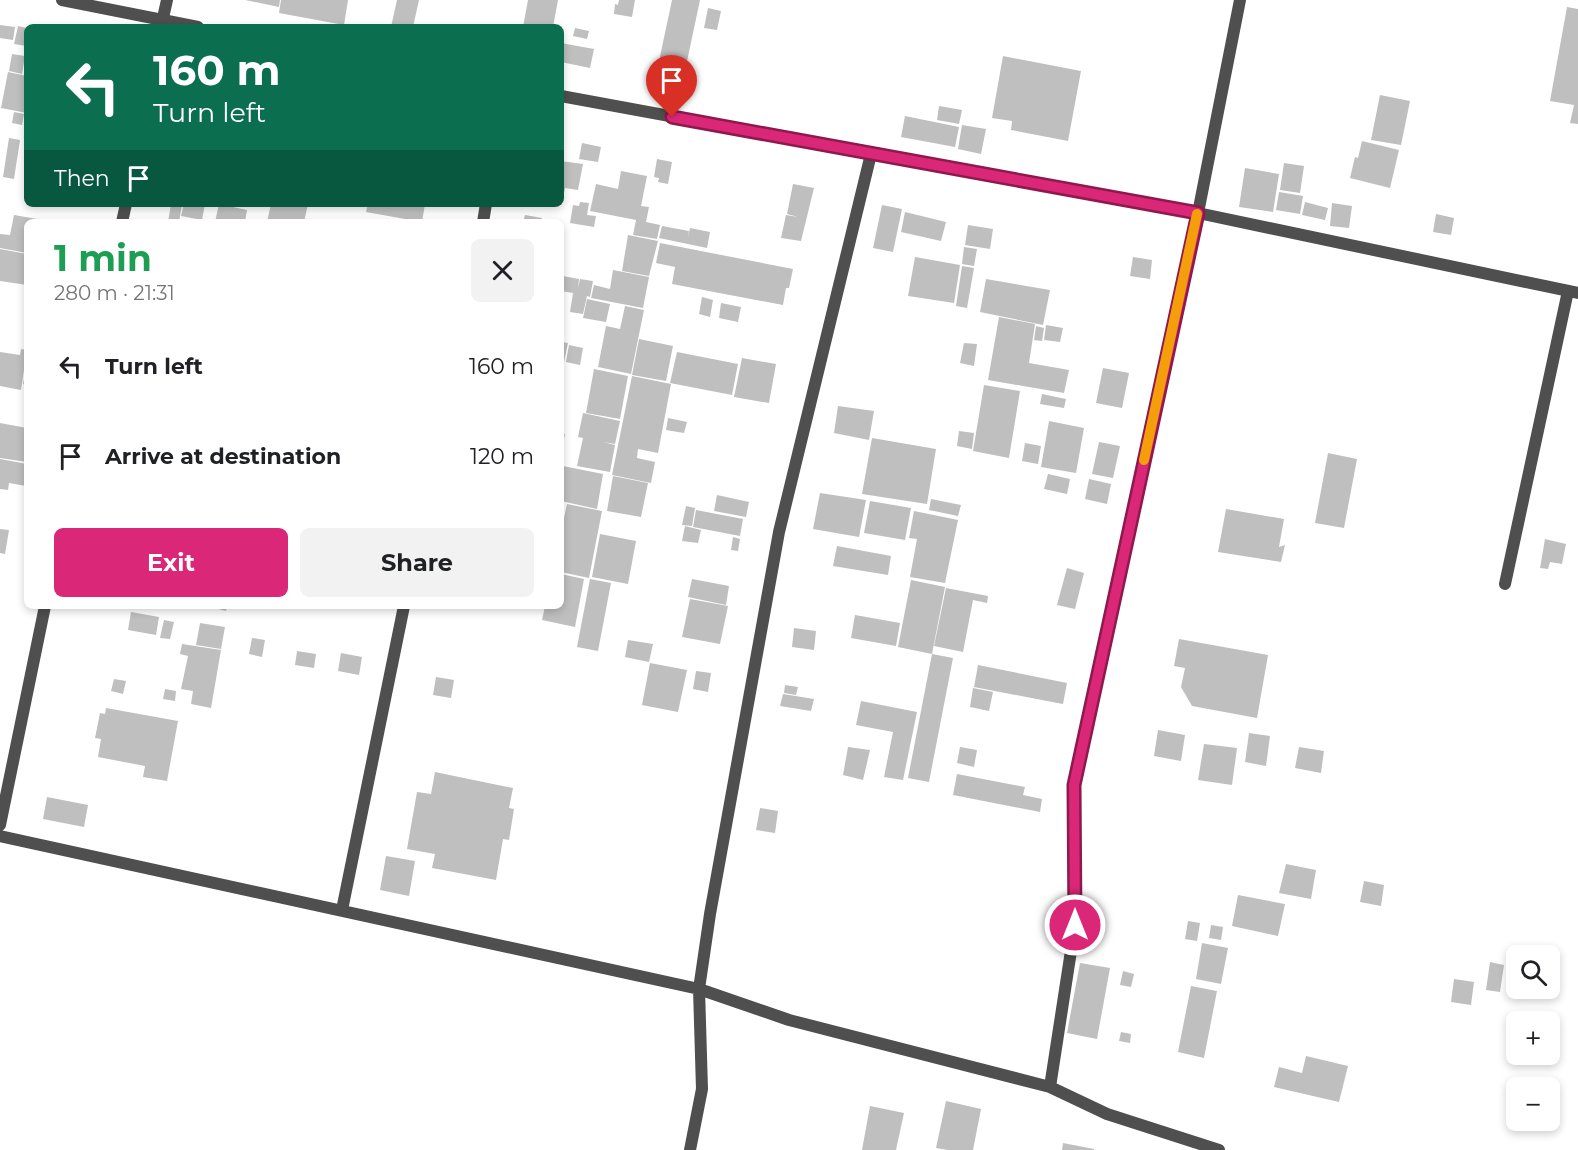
<!DOCTYPE html>
<html lang="en">
<head>
<meta charset="utf-8">
<style>
  :root { --surface:#fff; --page:#f2f2f2; --text:#202124; --muted:#757577; --accent:#db2777 }
  body { margin:0; font-family:Montserrat,sans-serif; background:var(--page); color:var(--text); height:100vh; display:flex; flex-direction:column; font-size:22px; white-space:nowrap }
  * { box-sizing:border-box; margin:0 }
  p { font-size:20px; color:var(--muted) }
  .icon { flex:none; width:33px; height:33px; fill:none; stroke:currentColor; stroke-width:2; stroke-linecap:round; stroke-linejoin:round }
  .map { position:relative; flex:1; overflow:hidden }
  .side { position:absolute; left:24px; top:219px; width:540px; height:390px; display:flex; flex-direction:column; background:var(--surface); border-radius:9px; box-shadow:0 3px 9px #0003 }
  .side>* { flex:none }
  .hud { position:absolute; left:24px; top:24px; width:540px; height:183px; border-radius:9px; box-shadow:0 3px 9px #0003; background:#0b6e4f; color:#fff; overflow:hidden }
  .fabs { position:absolute; left:1506px; top:945px; display:grid; gap:12px }
  .fabs a { display:grid; place-items:center; width:54px; height:54px; border-radius:9px; background:var(--surface); box-shadow:0 3px 9px #0003; font-size:30px }
  .pin { position:absolute; display:grid; place-items:center; width:51px; height:51px; color:#fff; margin:-62px -26px; border-radius:50% 50% 50% 0; rotate:-45deg; box-shadow:0 0 6px #0007 }
  .pin .icon { rotate:45deg }
  .me { position:absolute; width:66px; margin:-33px; rotate:0deg; stroke-linejoin:round; filter:drop-shadow(0 0 4px #0008) }
  .turn { display:flex; align-items:center; gap:21px; height:126px; padding:0 30px; font-size:27px }
  .turn .icon { width:78px; height:78px; stroke-width:2.5 }
  .turn b { display:block; font-size:42px; line-height:51px }
  .then { display:flex; align-items:center; height:57px; padding:0 30px; background:#0003; gap:12px; font-size:22px }
  .round { display:grid; place-items:center; flex:none; width:63px; height:63px; border-radius:9px; background:var(--page) }
  .headline { display:flex; align-items:center; justify-content:space-between; height:102px; padding:0 30px }
  h1 { font-size:36px; font-weight:700; line-height:45px; color:#1e9e55 }
  .button { display:flex; gap:12px; margin-top:auto; padding:12px 30px }
  .button a { flex:1; height:69px; border-radius:9px; background:var(--accent); color:#fff; font-size:24px; font-weight:700; line-height:69px; text-align:center }
  .button a+a { background:var(--page); color:var(--text) }
  ul { padding:0; list-style:none }
  li { display:flex; align-items:center; gap:18px; height:90px; padding:0 30px }
  li div { flex:1 }
  li b { display:block; font-size:22px }
  li em { font-style:normal }
  .map>svg:first-child { display:block }
  .building { fill:#bfbfbf }
  .lines { fill:none; stroke-linecap:round; stroke-linejoin:round }
  .minor { stroke:#4f4f4f; stroke-width:12 }
  .route-casing { stroke:#8e194d; stroke-width:15 }
  .route { stroke:#db2777; stroke-width:10 }
  .slow { stroke:#f59e0b; stroke-width:10 }
</style>
</head>
<body>
<div class="map">
<svg width="1578" height="1150" viewBox="0 0 1578 1150">
  <rect width="100%" height="100%" fill="#fff"/>
  <path class="building" d="M245,0H280L279,7Z
    M281,0H348L344,25L279,13Z
    M397,0H419L413,27H391Z
    M528,0H558L553,27H523Z
    M619,0H635L632,17L614,14L615,4L618,5Z
    M672,0H700L682,85L655,80Z
    M1567,7L1578,9V124L1570,123L1574,105L1550,101Z
    M708,8L721,11L717,30L704,28Z
    M0,25L15,27L13,40L0,38Z
    M18,26L27,28V46L14,44Z
    M575,28L589,31L587,39L573,36Z
    M561,43L594,49L590,68L561,62Z
    M12,54L25,56L22,74L9,71Z
    M1003,56L1081,71L1068,141L1011,130L1012,121L992,118Z
    M8,72L27,76V113L1,108Z
    M1380,95L1410,101L1401,145L1371,140Z
    M939,106L962,110L959,124L937,120Z
    M14,112L24,114L22,125L12,123Z
    M905,116L959,127L955,147L901,137Z
    M962,125L986,129L981,154L958,149Z
    M9,138L20,140L14,179L3,177Z
    M1362,141L1399,150L1390,188L1350,178L1355,157L1358,158Z
    M582,143L601,147L598,162L579,159Z
    M657,159L672,162L668,184L658,182L659,178L654,177Z
    M561,161L583,164L578,190L565,188L562,202Z
    M1284,163L1304,166L1300,193L1280,190Z
    M1245,168L1279,174L1273,212L1239,207Z
    M621,171L647,176L641,206L649,207L646,222L660,225L657,239L633,235L636,220L590,211L596,184L618,189Z
    M793,184L814,188L801,241L781,238L786,215L798,217L787,214Z
    M1279,192L1303,196L1300,214L1276,210Z
    M580,202L589,203L587,215L596,216L594,227L570,223L573,205L579,206Z
    M1305,202L1328,208L1325,220L1302,215Z
    M1332,203L1352,206L1349,228L1330,226Z
    M171,204H182L179,222H168Z
    M184,204H205L202,220L181,216Z
    M219,204L247,210L245,222H215Z
    M271,204H308L304,222H267Z
    M368,204H425L422,222L366,212Z
    M882,205L902,209L893,252L873,248Z
    M905,212L946,222L941,241L901,232Z
    M1436,214L1454,218L1451,235L1433,232Z
    M14,215L49,221L27,222V253L0,248V234L10,235Z
    M525,215L542,218L541,222H523Z
    M968,225L993,229L990,249L965,245Z
    M662,226L689,231L688,238L690,228L710,232L707,248L659,238Z
    M628,235L658,241L649,276L622,271Z
    M660,243L793,269L789,288H786L783,305L672,284L675,267L656,263Z
    M964,247L977,249L974,266L962,264Z
    M0,249L27,254V285L0,281Z
    M915,257L960,265L954,303L908,296Z
    M1133,257L1152,260L1150,279L1130,276Z
    M962,266L974,268L967,308L956,306Z
    M613,270L649,277L643,308L591,298L594,285L610,289Z
    M563,276L579,279L578,288L580,279L593,281L590,297L587,296L583,314L570,312L573,293L561,291Z
    M986,279L1050,290L1043,325L980,312Z
    M702,297L713,300L710,317L699,314Z
    M587,299L610,304L606,322L583,318Z
    M721,303L741,307L738,322L719,318Z
    M625,306L644,310L631,374L598,367L606,326L620,329Z
    M999,317L1035,324L1029,363L1069,370L1064,393L988,380Z
    M1046,325L1063,328L1060,342L1044,340Z
    M1036,326L1044,328L1042,341L1034,340Z
    M639,339L673,346L666,381L632,375Z
    M561,342L568,343L564,362H561Z
    M964,343L977,344L974,366L960,363Z
    M569,345L583,348L580,365L566,362Z
    M21,349L27,350L21,390L0,386V352L20,355Z
    M677,352L738,364L732,395L670,383Z
    M742,358L776,364L769,403L734,397Z
    M1103,368L1129,373L1122,408L1096,403Z
    M26,369L27,370V385L23,384Z
    M594,369L628,376L620,419L586,413Z
    M632,376L671,384L658,453L638,449L637,458L655,462L651,483L612,475Z
    M984,385L1020,391L1009,458L973,451Z
    M1042,394L1066,399L1064,408L1040,404Z
    M838,406L874,411L869,440L834,433Z
    M583,413L620,421L615,444L603,442L615,445L610,472L577,466L583,438L578,437Z
    M668,418L687,422L684,433L666,430Z
    M1049,421L1084,428L1076,473L1041,467Z
    M0,423L27,428V462L0,458Z
    M959,431L974,433L972,449L957,446Z
    M561,433L565,434L562,450H561Z
    M872,438L936,449L927,504L862,494Z
    M1099,442L1120,446L1113,478L1092,474Z
    M1025,443L1041,446L1038,464L1022,461Z
    M1328,453L1357,459L1344,528L1315,523Z
    M0,459L27,464L26,486L9,483L8,490L0,489Z
    M563,466L603,474L597,509L561,501V478Z
    M1048,474L1070,479L1067,494L1044,489Z
    M613,476L648,483L641,517L607,511Z
    M1089,479L1111,484L1107,504L1085,499Z
    M820,493L866,500L859,537L813,529Z
    M717,495L749,502L746,517L714,511Z
    M931,499L961,505L958,516L929,510Z
    M870,501L911,508L905,540L864,533Z
    M567,504L602,511L589,578L561,572V532Z
    M686,506L695,508L692,526L682,525Z
    M1226,509L1284,519L1279,547L1285,545L1281,562L1218,552Z
    M696,510L743,519L740,536L693,527Z
    M914,511L958,520L945,583L910,577L917,539L909,538Z
    M685,526L701,530L698,543L682,541Z
    M0,529L9,530L5,554L0,553Z
    M600,534L636,541L628,584L592,577Z
    M733,537L740,539L738,551L731,550Z
    M1545,539L1566,544L1562,564L1550,562L1548,569L1540,568Z
    M837,546L891,556L888,575L833,566Z
    M1067,568L1084,573L1075,609L1057,605Z
    M561,574L584,579L575,627L542,620L545,606H561Z
    M590,579L611,583L598,651L577,647Z
    M692,579L729,586L726,605L688,597Z
    M911,580L945,587L932,654L898,647Z
    M946,588L988,596L987,603L973,600L963,652L934,646Z
    M690,599L728,606L720,644L682,637Z
    M207,606H227L226,611Z
    M131,612L159,617L156,635L128,630Z
    M855,615L900,623L896,646L851,638Z
    M164,620L174,622L170,639L160,638Z
    M200,623L225,627L221,649L196,645Z
    M794,628L816,631L814,650L792,647Z
    M252,638L265,640L262,657L249,654Z
    M1179,639L1268,655L1257,718L1192,706L1181,687L1185,668L1174,666Z
    M628,640L653,644L649,662L625,657Z
    M182,644L221,650L211,708L191,704L193,691L181,689L188,656L180,654Z
    M297,651L316,654L314,668L295,665Z
    M341,653L362,657L359,675L338,671Z
    M932,654L953,658L929,782L908,778Z
    M650,663L687,670L678,712L642,705Z
    M978,665L1067,683L1063,704L974,687Z
    M696,671L711,673L708,692L693,689Z
    M436,677L454,680L451,698L433,695Z
    M114,679L126,681L123,694L111,691Z
    M785,685L798,687L796,695L784,693Z
    M973,688L993,692L989,711L970,707Z
    M165,689L176,691L175,701L163,699Z
    M783,694L814,699L811,711L780,706Z
    M861,701L917,712L903,780L884,777L893,732L856,725Z
    M106,708L178,721L167,781L143,777L145,766L98,757L101,739L95,738L100,713L105,714Z
    M1158,730L1185,735L1181,761L1154,756Z
    M1249,733L1270,736L1266,766L1245,762Z
    M1204,744L1237,748L1232,785L1198,780Z
    M848,747L870,750L863,780L843,775Z
    M960,747L977,750L974,767L957,763Z
    M1299,747L1324,751L1321,773L1295,768Z
    M435,772L513,788L509,808L514,809L509,840L503,839L496,880L432,868L435,854L407,849L417,792L431,794Z
    M957,774L1025,787L1023,795L1042,799L1040,812L953,795Z
    M47,797L88,805L84,827L43,819Z
    M760,808L778,811L775,833L756,830Z
    M386,856L415,861L409,896L380,890Z
    M1286,864L1316,870L1311,899L1279,893Z
    M1364,881L1384,885L1381,906L1360,902Z
    M1238,895L1285,904L1278,936L1232,926Z
    M1188,921L1200,923L1197,941L1185,939Z
    M1211,925L1223,927L1221,940L1209,938Z
    M1202,943L1228,948L1221,984L1196,979Z
    M1490,962L1504,965L1500,992L1486,990Z
    M1080,963L1110,968L1097,1039L1067,1033Z
    M1123,971L1134,974L1131,987L1120,985Z
    M1454,979L1474,982L1471,1005L1451,1002Z
    M1191,986L1217,991L1204,1058L1178,1052Z
    M1550,1023L1558,1025L1555,1043L1550,1042Z
    M1121,1032L1131,1034L1130,1043L1119,1041Z
    M1306,1056L1348,1066L1339,1102L1274,1087L1279,1067L1302,1073Z
    M946,1101L981,1109L973,1150H948L936,1148Z
    M870,1106L904,1113L896,1150H862Z
    M1063,1143L1094,1149V1150H1062Z"/>
  <g class="lines">
    <path class="minor" d="M62,0L198,27
      M161,27L167,0
      M561,96L1198,213L1578,293
      M122,222L126,204
      M483,222L486,204
      M1505,584L1568,291
      M0,825L45,606
      M0,836L699,989L789,1020L1050,1087L1107,1114L1219,1150
      M342,910L404,606
      M1050,1087L1075,925L1074,785L1198,213L1240,0
      M690,1150L702,1089L699,989L710,914L779,532L871,154"/>
  </g>
  <g class="lines">
    <g class="route-casing">
      <path id="route" d="M672,117L1198,213L1074,785L1075,925"/>
    </g>
    <use href="#route" class="route"/>
    <path class="slow" d="M1144,460L1197,214"/>
  </g>
</svg>
<div class="fabs">
<a><svg class="icon" aria-label="search" viewBox="0 0 24 24"><circle cx="10" cy="10" r="6"/><path d="M15 15l6 6"/></svg></a>
<a>+</a>
<a>−</a>
</div>
<div class="pin" style="left:672px;top:117px;background:#d93025"><svg class="icon" aria-label="arrive" viewBox="0 0 24 24"><path d="M6 21V4h12l-3 4 3 4H6"/></svg></div>
<svg class="me" style="left:1075px;top:925px" viewBox="-20 -20 40 40"><circle r="17" fill="#db2777" stroke="#fff" stroke-width="3"/><path d="M0-11L8 9 0 5-8 9z" fill="#fff"/></svg>
<div class="hud">
<div class="turn"><svg class="icon" aria-label="left" viewBox="0 0 24 24"><path d="M17 20v-9H6M10 6l-5 5 5 5"/></svg><div><b>160 m</b>Turn left</div></div>
<div class="then">Then<svg class="icon" aria-label="arrive" viewBox="0 0 24 24"><path d="M6 21V4h12l-3 4 3 4H6"/></svg></div>
</div>
<section class="side">
<div class="headline"><div><h1>1 min</h1><p>280 m · 21:31</p></div><a class="round"><svg class="icon" aria-label="close" viewBox="0 0 24 24"><path d="M6 6l12 12M18 6L6 18"/></svg></a></div>
<ul>
<li><svg class="icon" aria-label="left" viewBox="0 0 24 24"><path d="M17 20v-9H6M10 6l-5 5 5 5"/></svg><div><b>Turn left</b></div><em>160 m</em></li>
<li><svg class="icon" aria-label="arrive" viewBox="0 0 24 24"><path d="M6 21V4h12l-3 4 3 4H6"/></svg><div><b>Arrive at destination</b></div><em>120 m</em></li>
</ul>
<div class="button"><a>Exit</a><a>Share</a></div>
</section>
</div>
</body>
</html>
